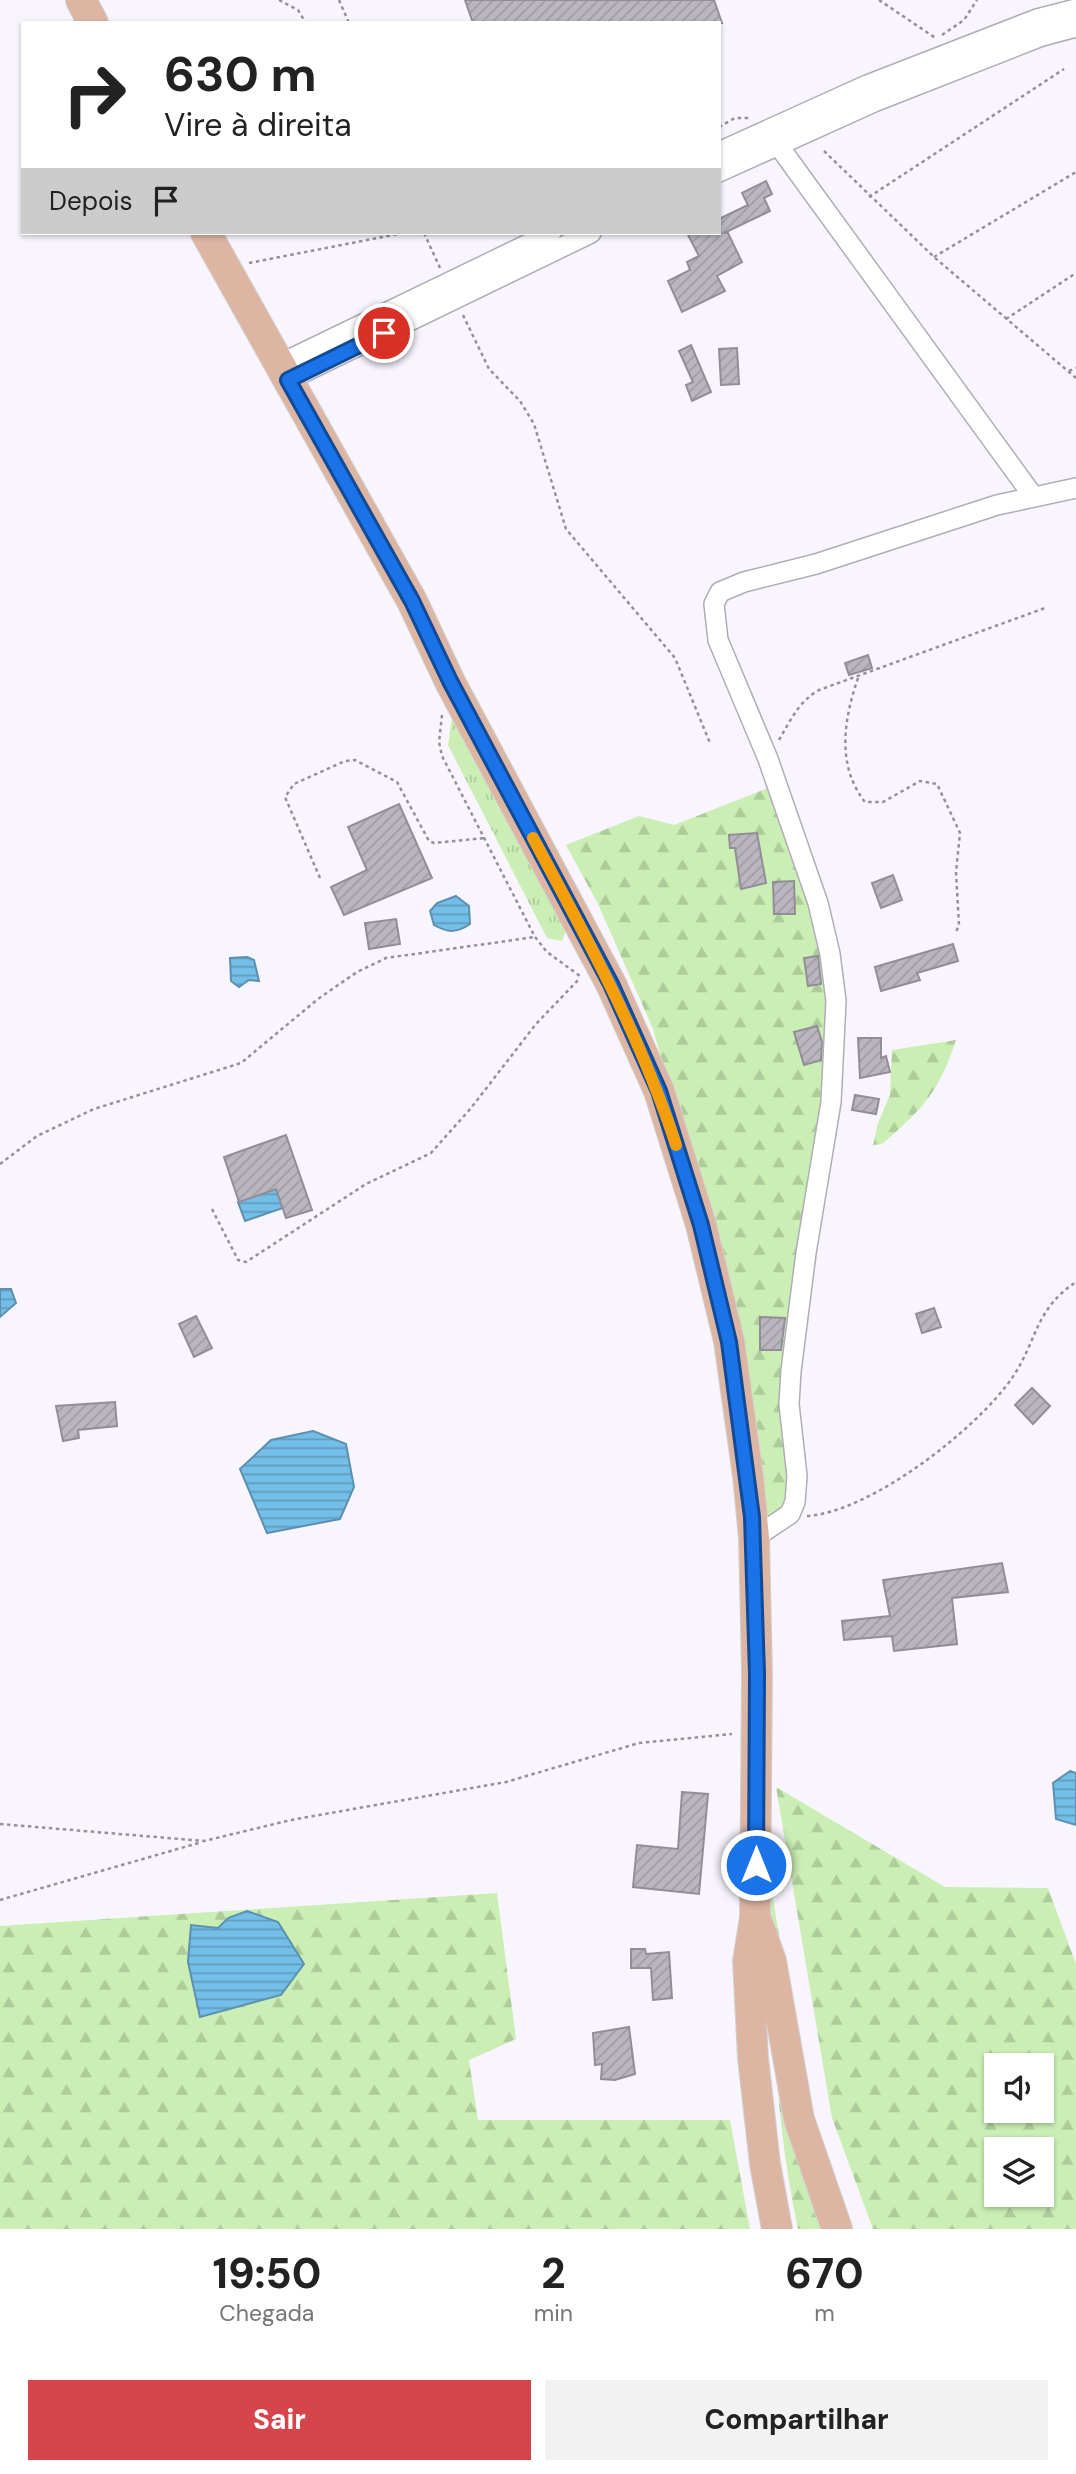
<!DOCTYPE html>
<html lang="pt">
<head>
<meta charset="utf-8">
<style>
  :root { --surface:#fff; --page:#f2f2f2; --text:#222; --muted:#767676; --accent:#d5454b }
  body { margin:0; font-family:"DM Sans",sans-serif; background:var(--page); color:var(--text); height:100vh; display:flex; flex-direction:column; font-size:26px; white-space:nowrap }
  * { box-sizing:border-box; margin:0 }
  p { font-size:23px; color:var(--muted) }
  .icon { flex:none; width:38px; height:38px; fill:none; stroke:currentColor; stroke-width:2; stroke-linecap:round; stroke-linejoin:round }
  .map { position:relative; height:2229px; overflow:hidden }
  .panel { display:flex; flex-direction:column; background:var(--surface); flex:1 }
  .panel>* { flex:none }
  .banner { position:absolute; left:21px; top:21px; width:700px; height:214px; border-radius:0px; box-shadow:0 2px 5px #0004; background:#fff; color:var(--text); overflow:hidden }
  .fabs { position:absolute; left:984px; top:2053px; display:grid; gap:14px }
  .fabs a { display:grid; place-items:center; width:70px; height:70px; border-radius:0px; background:var(--surface); box-shadow:0 2px 5px #0004; font-size:35px }
  .pin { position:absolute; display:grid; place-items:center; width:60px; height:60px; color:#fff; margin:-30px; border:4px solid #fff; border-radius:50%; box-shadow:0 2px 7px #0007 }
  .me { position:absolute; width:77px; margin:-38px; rotate:0deg; stroke-linejoin:round; filter:drop-shadow(0 0 5px #0008) }
  .turn { display:flex; align-items:center; gap:24px; height:147px; padding:0 28px; font-size:32px }
  .turn .icon { width:91px; height:91px; stroke-width:2.5 }
  .turn b { display:block; font-size:49px; line-height:60px }
  .then { display:flex; align-items:center; height:66px; padding:0 28px; background:#0003; gap:14px; font-size:26px }
  .eta { display:flex; justify-content:space-evenly; align-items:center; height:119px; text-align:center }
  .eta b { font-size:42px; font-weight:800; line-height:49px }
  .primary-button { display:flex; gap:14px; margin-top:auto; padding:14px 28px }
  .primary-button a { flex:1; height:80px; border-radius:0px; background:var(--accent); color:#fff; font-size:28px; font-weight:800; line-height:80px; text-align:center }
  .primary-button a+a { background:var(--page); color:var(--text) }
  .map>svg:first-child { display:block }
  .grass { fill:url(#grass-tufts) }
  .forest { fill:url(#forest-firs); fill-rule:evenodd }
  .water { fill:url(#water-rules); stroke:#5c90ae; stroke-width:2 }
  .building { fill:url(#building-hatch); stroke:#928e96; stroke-width:2 }
  .lines { fill:none; stroke-linecap:round; stroke-linejoin:round }
  .minor-casing { stroke:#b1adb6; stroke-width:22 }
  .primary-casing { stroke:#d3d3d3; stroke-width:32 }
  .path { stroke:#939096; stroke-width:2.5; stroke-dasharray:3.5 3.5; stroke-linecap:butt }
  .minor { stroke:#fff; stroke-width:19 }
  .primary { stroke:#dcb6a3; stroke-width:30 }
  .route-casing { stroke:#114b97; stroke-width:18 }
  .route { stroke:#1a73e8; stroke-width:12 }
  .slow { stroke:#f59e0b; stroke-width:12 }
</style>
</head>
<body>
<div class="map">
<svg width="1076" height="2229" viewBox="0 0 1076 2229">
  <defs>
    <pattern id="grass-tufts" width="24" height="20" patternUnits="userSpaceOnUse" patternTransform="scale(1.75)"><rect width="24" height="20" fill="#caeeb3"/><path d="M3 7l-1-3M5 7V3M7 7l1-3M15 17l-1-3M17 17v-4M19 17l1-3" fill="none" stroke="#adcc9a"/></pattern>
    <pattern id="forest-firs" width="22" height="20" patternUnits="userSpaceOnUse" patternTransform="scale(1.75)"><rect width="22" height="20" fill="#caeeb3"/><path d="M5 1l3.5 6h-7zM16 11l3.5 6h-7z" fill="#adcc9a"/></pattern>
    <pattern id="water-rules" width="6" height="5" patternUnits="userSpaceOnUse" patternTransform="scale(1.75)"><rect width="6" height="5" fill="#74bfe9"/><path d="M0 2.5h6" fill="none" stroke="#5f9bbd"/></pattern>
    <pattern id="building-hatch" width="6" height="6" patternUnits="userSpaceOnUse" patternTransform="scale(1.75)"><rect width="6" height="6" fill="#bab6bf"/><path d="M-1 1l2-2M0 6l6-6M5 7l2-2" fill="none" stroke="#a09ca4"/></pattern>
  </defs>
  <rect width="100%" height="100%" fill="#f9f5fe"/>
  <path class="grass" d="M453,712L566,930L562,941L547,938L448,745Z"/>
  <path class="forest" d="M778,784L836,1001L791,1371L797,1492L768,1529L744,1354L653,1029L598,904L566,845L639,816L674,825Z
    M956,1040C939,1092 923,1109 882,1144L873,1145L878,1123L890,1095L892,1050Z
    M776,1787L945,1887L1048,1888L1076,1964V2229H873L832,2118ZM1041,2065V2110H996V2065ZM1041,2149V2194H996V2149Z
    M771,1887L814,2141L844,2229H798C774,2116 771,2003 771,1887Z
    M497,1893L516,2039L469,2060L478,2120H730L750,2229H0V1926Z"/>
  <path class="water" d="M456,896L469,906L470,924C457,933 448,933 434,925L430,911L437,903Z
    M247,957L254,960L259,981L249,980L239,987L231,981L230,958Z
    M276,1189L283,1208L245,1221L238,1202Z
    M0,1289H11L16,1303L0,1317Z
    M313,1431L346,1444L354,1487L340,1519L267,1533L240,1469L271,1440Z
    M1070,1771L1076,1773V1825L1056,1819L1053,1783Z
    M247,1911L278,1922L304,1964L281,1995L200,2017L188,1962L191,1925L218,1928L228,1918Z"/>
  <path class="building" d="M465,0H714L722,23H473Z
    M766,181L772,194L764,198L770,211L724,233H728L742,262L717,276L725,291L682,312L668,281L690,270L687,262L699,256L687,233H719V219L748,205L742,193Z
    M691,345L711,392L692,401L686,385L693,382L679,351Z
    M737,348L739,384L721,385L719,349Z
    M868,655L872,668L849,675L845,663Z
    M399,804L432,878L344,915L331,887L367,870L348,827Z
    M757,833L766,883L741,889L735,848H730L729,835Z
    M893,875L902,900L881,908L872,883Z
    M794,881L795,914H774L773,882Z
    M396,919L400,944L369,949L365,923Z
    M953,944L958,961L917,973L920,980L881,991L875,967Z
    M818,956L821,984L808,986L804,958Z
    M817,1026L822,1042L821,1060L804,1065L794,1032Z
    M858,1038H881V1058L886,1056L890,1072L860,1078Z
    M855,1095L879,1099L876,1114L852,1110Z
    M286,1135L312,1210L286,1218L276,1189L239,1202L224,1157Z
    M934,1308L941,1327L922,1333L916,1314Z
    M196,1316L212,1348L194,1357L179,1324Z
    M760,1317L785,1318L781,1350H760Z
    M1032,1388L1050,1406L1033,1424L1015,1405Z
    M115,1402L117,1426L78,1430L79,1438L63,1441L56,1406Z
    M1002,1563L1008,1592L952,1598L957,1644L894,1651L892,1636L844,1640L842,1621L890,1616L883,1580Z
    M682,1792L708,1794L699,1894L633,1887L637,1845L678,1849Z
    M631,1949H645L646,1954L669,1952L672,1998L653,2000L651,1968H631Z
    M629,2027L635,2074L615,2080L601,2079L602,2064L595,2065L593,2033Z"/>
  <g class="lines">
    <g class="minor-casing">
      <path id="minor" d="M770,129L778,145L1033,496
        M719,152L867,85L1037,19L1076,9
        M719,172L874,102L1042,36L1076,27
        M280,364L551,233
        M288,380L591,233
        M754,1538L790,1514L795,1502L797,1476L789,1404L791,1371L806,1253L831,1102L836,1001L830,954L818,903L768,759L718,640L714,604L720,592L744,582L816,564L997,505L1076,488"/>
    </g>
    <g class="primary-casing">
      <path id="primary" d="M81,0L93,23
        M206,233L412,601L450,682L611,984L659,1091L701,1225L729,1341L748,1476L754,1538L757,1673L755,1918L748,1961L753,2058L765,2164L777,2229
        M756,1919L771,1961L799,2119L837,2229"/>
    </g>
    <path class="path" d="M279,0L298,10L306,23
      M339,0L349,23
      M879,0L937,39
      M942,35L964,20L977,0
      M719,127L735,118H749
      M824,151L934,257L1076,378
      M869,197L1064,69
      M424,233L440,268
      M934,257L1076,172
      M249,263L403,233
      M463,315L489,369L520,401L534,424L566,529L675,658L710,743
      M1006,319L1076,273
      M1069,371L1076,368
      M858,678C844,719 836,765 865,802H883L920,781L937,784L960,833L956,872L959,925L955,934
      M442,715L439,742L442,756L535,937L547,952L580,976
      M779,740C790,721 799,701 819,690L1045,608
      M320,878L285,797L294,784L345,761L355,760L397,782L429,841L434,843L485,838
      M0,1164L37,1136L94,1109L241,1063L318,999L357,972L386,958L535,937
      M212,1209L238,1260L246,1262L366,1184L431,1153L471,1108L536,1024L580,978
      M807,1516C871,1512 977,1429 1012,1378C1038,1340 1034,1310 1076,1282
      M0,1824L204,1841L291,1820L506,1782L639,1743L732,1734
      M0,1900L202,1842"/>
    <use href="#minor" class="minor"/>
    <use href="#primary" class="primary"/>
  </g>
  <g class="lines">
    <g class="route-casing">
      <path id="route" d="M384,333L288,380L412,601L450,681L611,984L659,1091L701,1225L729,1342L752,1517L757,1673L756,1865"/>
    </g>
    <use href="#route" class="route"/>
    <path class="slow" d="M533,838C587,938 641,1037 676,1145"/>
  </g>
</svg>
<div class="fabs">
<a><svg class="icon" aria-label="sound" viewBox="0 0 24 24"><path d="M4 9h4l5-4v14l-5-4H4zM17 9q2 3 0 6"/></svg></a>
<a><svg class="icon" aria-label="layers" viewBox="0 0 24 24"><path d="M12 4l9 5-9 5-9-5zM3 14l9 5 9-5"/></svg></a>
</div>
<div class="pin" style="left:384px;top:333px;background:#d93025"><svg class="icon" aria-label="arrive" viewBox="0 0 24 24"><path d="M6 21V4h12l-3 4 3 4H6"/></svg></div>
<svg class="me" style="left:756px;top:1865px" viewBox="-20 -20 40 40"><circle r="17" fill="#1a73e8" stroke="#fff" stroke-width="3"/><path d="M0-11L8 9 0 5-8 9z" fill="#fff"/></svg>
<div class="banner">
<div class="turn"><svg class="icon" aria-label="right" viewBox="0 0 24 24"><path d="M7 20v-9h11M14 6l5 5-5 5"/></svg><div><b>630 m</b>Vire à direita</div></div>
<div class="then">Depois<svg class="icon" aria-label="arrive" viewBox="0 0 24 24"><path d="M6 21V4h12l-3 4 3 4H6"/></svg></div>
</div>
</div>
<section class="panel">
<div class="eta">
<div><b>19:50</b><p>Chegada</p></div>
<div><b>2</b><p>min</p></div>
<div><b>670</b><p>m</p></div>
</div>
<div class="primary-button"><a>Sair</a><a>Compartilhar</a></div>
</section>
</body>
</html>
